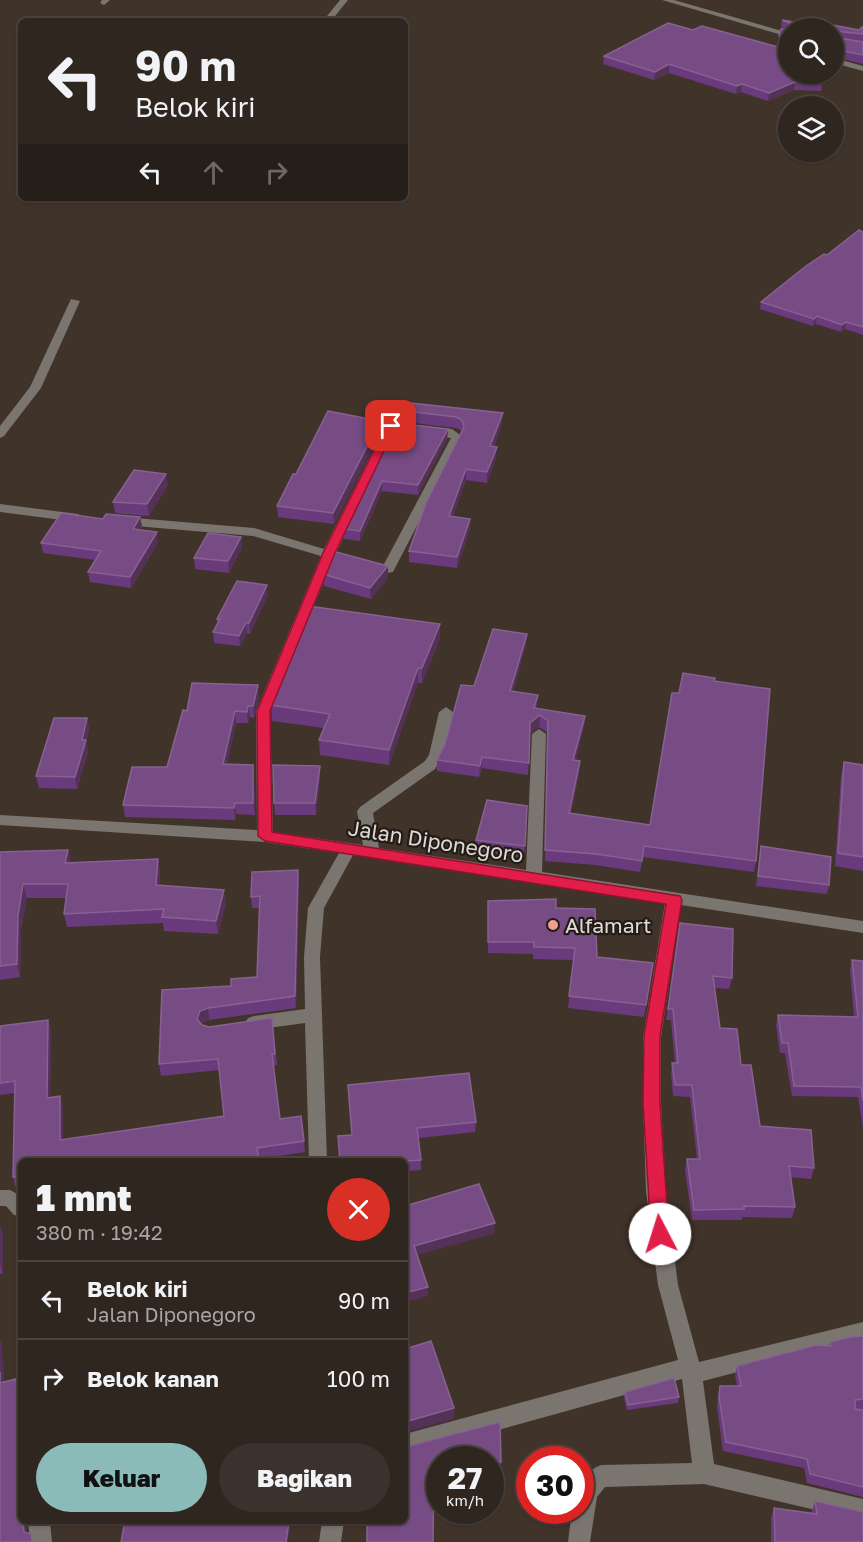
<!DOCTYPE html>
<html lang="id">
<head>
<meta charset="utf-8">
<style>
  :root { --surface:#302620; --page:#3c322d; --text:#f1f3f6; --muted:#a8a5a5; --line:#4b433e; --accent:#8bbbb9 }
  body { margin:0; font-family:"Golos Text",sans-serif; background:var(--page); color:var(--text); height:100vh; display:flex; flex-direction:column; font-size:22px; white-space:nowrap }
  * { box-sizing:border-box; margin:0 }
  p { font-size:20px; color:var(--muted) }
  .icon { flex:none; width:33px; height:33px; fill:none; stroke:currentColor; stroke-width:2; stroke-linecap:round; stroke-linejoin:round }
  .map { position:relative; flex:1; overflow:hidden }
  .side { position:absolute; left:18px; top:1158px; width:390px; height:366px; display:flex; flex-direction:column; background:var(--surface); border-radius:9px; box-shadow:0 2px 4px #0004,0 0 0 2px var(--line) }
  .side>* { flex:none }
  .guide { position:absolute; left:18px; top:18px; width:390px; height:183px; border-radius:9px; box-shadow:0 2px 4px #0004,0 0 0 2px var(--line); background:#302620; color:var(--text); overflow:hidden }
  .fabs { position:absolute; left:778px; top:18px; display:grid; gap:12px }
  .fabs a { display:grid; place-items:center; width:66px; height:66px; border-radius:50%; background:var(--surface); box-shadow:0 2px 4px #0004,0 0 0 2px var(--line); font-size:30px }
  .speed { position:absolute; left:426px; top:1446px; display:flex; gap:12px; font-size:30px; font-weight:700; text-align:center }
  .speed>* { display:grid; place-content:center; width:78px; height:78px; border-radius:50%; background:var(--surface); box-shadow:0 2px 4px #0004,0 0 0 2px var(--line); line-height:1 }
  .speed small { font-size:15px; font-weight:400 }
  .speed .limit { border:9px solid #d22; background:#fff; color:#111 }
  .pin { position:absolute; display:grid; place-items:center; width:51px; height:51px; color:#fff; margin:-26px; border-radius:12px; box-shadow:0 3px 9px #0006 }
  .me { position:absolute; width:66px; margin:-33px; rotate:355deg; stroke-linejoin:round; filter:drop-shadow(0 0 4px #0008) }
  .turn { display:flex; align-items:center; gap:21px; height:126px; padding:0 18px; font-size:27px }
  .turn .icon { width:78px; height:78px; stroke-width:2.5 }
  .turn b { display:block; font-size:42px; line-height:51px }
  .lanes { display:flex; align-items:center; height:57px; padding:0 18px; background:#0003; justify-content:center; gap:30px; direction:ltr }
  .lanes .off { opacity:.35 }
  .round { display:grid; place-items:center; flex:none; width:63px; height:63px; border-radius:32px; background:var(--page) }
  .head { display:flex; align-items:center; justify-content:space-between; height:102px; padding:0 18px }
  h1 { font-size:36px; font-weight:800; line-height:45px }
  .cta { display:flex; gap:12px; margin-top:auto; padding:12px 18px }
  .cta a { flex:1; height:69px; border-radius:36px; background:var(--accent); color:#111; font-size:24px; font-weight:800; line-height:69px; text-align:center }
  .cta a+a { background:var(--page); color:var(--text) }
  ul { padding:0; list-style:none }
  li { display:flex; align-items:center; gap:18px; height:78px; padding:0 18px; border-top:2px solid var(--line) }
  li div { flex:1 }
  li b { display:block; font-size:22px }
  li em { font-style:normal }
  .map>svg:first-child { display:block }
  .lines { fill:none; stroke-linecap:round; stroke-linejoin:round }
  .minor { fill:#7b756f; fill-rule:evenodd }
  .wall { fill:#6a3b7c }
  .shaded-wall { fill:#543157 }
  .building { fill:#774c85; stroke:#876291; stroke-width:1.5 }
  .route { fill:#e11d48; stroke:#92132f; stroke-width:1.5 }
  .poi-dot { fill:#f59d90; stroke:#221c18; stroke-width:2 }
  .labels { text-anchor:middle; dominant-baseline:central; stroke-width:4.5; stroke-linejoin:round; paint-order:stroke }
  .street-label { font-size:21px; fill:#e1d9d3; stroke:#221c18 }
  .poi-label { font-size:21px; fill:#e1d9d3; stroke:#221c18; text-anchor:start }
</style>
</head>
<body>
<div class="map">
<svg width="863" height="1542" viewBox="0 0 863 1542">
  <rect width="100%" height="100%" fill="#40332a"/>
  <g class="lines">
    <path class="minor" d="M102,0H110L104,5L100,3Z
      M340,0H348L331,21H323Z
      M662,0H674L789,33V37Z
      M834,58L863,66V71L834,63Z
      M71,299L80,301L41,388L4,436L0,438V426L30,387Z
      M391,422L452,429L463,437L393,572L380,574L333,560L270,711L273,832L363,845L357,811L360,807L425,761L429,755L439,712L446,707L453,712L443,755L435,769L373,813L379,848L526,870L532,734L539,729L546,734L542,872L863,921V933L681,905L661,1037V1103L666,1191L678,1285L699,1362L863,1322V1340L703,1381L714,1464L863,1499V1521L704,1484L605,1487L597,1497L590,1542H568L572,1510H580C580,1490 579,1474 601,1465L692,1463L682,1379L405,1456V1434L678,1360L658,1285L646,1191L643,1103V1037L665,903L353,855L324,908L320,957L327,1161H309L305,1023L254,1030L248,1028L245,1023L248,1018L254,1016L305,1009L304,957L308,908L339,853L265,842L0,825V815L257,830L256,711L321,556L253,536L123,525L117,521L123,517L254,528L324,549L385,426ZM395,430L451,438L383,566H381L336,553Z
      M0,504L78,514L84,518L78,522L0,512Z
      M0,1190H10L21,1196V1217L14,1215L6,1206H0Z
      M28,1521H50L52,1542H30Z
      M322,1521H344L341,1542H319Z"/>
  </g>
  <path class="wall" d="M782,20L829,28L859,30L863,27V64L834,57V28H789V31L781,28Z
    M781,29L789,31V47L778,44Z
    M604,56L822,83L821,91L794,90L768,101L741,92L736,94L669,73L654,80L603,64Z
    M863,232V335L845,329L841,332L816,324L813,326L760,309L761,302L827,255Z
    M401,402L502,423L494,447L496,458L487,483L466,480L453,516L470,519V530L457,568L409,562V551L462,431L456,428L398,421L397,410Z
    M380,421L381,431L334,524L278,517L277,506Z
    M396,423L448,429L447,439L418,495L382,491L360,541L344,539V529Z
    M168,485L149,516L115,513L113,502Z
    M140,517L142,527L140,530L158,543L131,588L90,582L88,572L95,560L43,553L41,543L103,519Z
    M241,537L242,548L229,573L195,569L194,558Z
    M388,566V578L371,599L324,586L323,574Z
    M268,595L250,634L247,633L240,646L214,643L213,632L217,624V619Z
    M440,624V639L422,683H418L389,765L320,755L319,740L324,728L272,721L271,705Z
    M526,645L513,691L537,706L536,709L585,716L584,727L575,761L579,773L571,813L650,825L679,693L714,681L756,861L754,872L643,857L640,872L595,865L545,861L547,732L539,727L530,734L528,775L482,768L479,777L437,771V760L474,686Z
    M259,697L254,718L250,717L248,723H236L227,764L253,765L254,776L255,815L236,814L235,820L125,817L123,805L167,767L187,711Z
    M87,718L89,729L86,743L88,752L77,789L39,788L36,776Z
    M844,762L863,765V871L835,866L841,776Z
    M320,777L316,815H275L274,803Z
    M527,806L524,858L475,851L476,840Z
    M761,846L829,885L827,894L756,886Z
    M68,850L71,863L158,859L160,873L159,885L226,903L218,934L164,931L163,923L67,927L64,914L66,898H27L21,930L20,977L0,980V852Z
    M298,870L299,881L296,1008L209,1020L202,1023L201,1024L209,1027L272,1018L277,1065L273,1066L280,1119L304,1141L305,1152L259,1159L21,1161V1188L16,1189L13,1177L15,1093L0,1095V1026L48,1020L51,1031L50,1098L63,1108V1140L224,1116L219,1070L161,1076L159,1064L162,990L231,986L257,977L259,908H252L251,897Z
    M488,901L556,908L597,957L653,963L644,1017L568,1008L574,960L533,959V954L488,953Z
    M680,923L732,978L729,989L714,988L720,1028L741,1065L760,1126L814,1168L811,1179L790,1177L795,1207L792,1218L742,1217V1220H692L685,1170L687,1159H697L690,1097L673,1096L671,1074L672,1063H675L671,1020H666Z
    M852,960L863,961V1128L858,1097L792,1096L785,1053H780L776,1025L778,1015L854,1017L850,970Z
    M476,1122L475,1132L419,1138L421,1160V1170L405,1171V1161L338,1136Z
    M0,1226L3,1234V1273L0,1274Z
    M863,1336V1409H856L863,1410V1497L807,1483L804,1468L723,1451L717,1407L718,1396L720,1386H737L735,1375L737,1366L828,1346L830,1342Z
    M625,1392L679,1397L678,1403L627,1410L624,1398Z
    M500,1422L501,1462V1472H490V1460H440V1473L434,1474L433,1542H367V1521H405V1447Z
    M815,1501L863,1542H771V1518L774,1508L812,1513V1511Z"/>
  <path class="shaded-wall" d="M669,64V73L654,80L655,72Z
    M795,82L794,90L768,101L769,93Z
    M742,84L741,92L736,94L737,86Z
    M817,316L816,324L813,326L814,319Z
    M846,322L845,329L841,332L842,325Z
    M503,413L502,423L490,457V446Z
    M380,421L381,431L334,524L333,513Z
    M448,429L447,439L418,495V485Z
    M497,447L496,458L487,483V472Z
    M466,469V480L449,527V516Z
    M166,474L168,485L149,516L147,504Z
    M382,481V491L360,541V531Z
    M140,517L142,527L135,540L133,529Z
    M470,519V530L457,568V557Z
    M157,532L158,543L131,588L130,577Z
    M241,537L242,548L229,573L228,561Z
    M388,566V578L371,599L370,588Z
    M267,585L268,595L250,634L249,623Z
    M246,623L247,633L240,646L239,636Z
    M440,624V639L422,683V668Z
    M527,634L526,645L509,702L510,691Z
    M418,668V683L389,765V750Z
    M258,685L259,697L254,718L253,706Z
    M538,695L537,706L533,720L534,708Z
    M248,706L250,717L248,723L247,712Z
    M235,711L236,723L224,776L223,764Z
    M540,715L539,727L530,734V723Z
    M585,716L584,727L573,772V760Z
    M87,718L89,729L86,743L88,752L77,789L75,777Z
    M482,757V768L479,777L480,766Z
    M580,761L579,773L568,824L569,813Z
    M253,765L254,776L255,815L253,803Z
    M320,766V777L316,815L315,803Z
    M235,803L236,814L235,820L234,808Z
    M68,850L71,864L65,863Z
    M158,859L160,873L158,899L156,885Z
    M298,870L299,881L296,1008L295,996Z
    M23,884L27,898L21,930L20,977L17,964L18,916Z
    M224,890L226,903L218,934L216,921Z
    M208,1008L209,1020L202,1023L199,1030L197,1019L200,1011Z
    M48,1020L51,1031L50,1109L47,1098Z
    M60,1096L63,1108V1151L60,1140Z
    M495,1223L494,1234L414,1256V1246Z
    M0,1226L3,1234V1273L0,1264Z
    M428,1287V1296L405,1303V1293Z
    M0,1338L2,1345L5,1394L0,1383Z
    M16,1379L20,1390L21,1401V1431Z
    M454,1408V1419L405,1432V1422Z
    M23,1521H26L28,1542L24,1532Z
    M289,1521H291L288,1542H286Z"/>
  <path class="building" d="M782,20L829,28L833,25L859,30L862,27H863V34L835,31L834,35V28H792V24Z
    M668,23L693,30L702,26L789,50V74H820L822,83L795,82L769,93L742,84L737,86L669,64L655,72L604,56Z
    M781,29L789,31V39L779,36Z
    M834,37L863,42V55L834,49Z
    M859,230L863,232V327L846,322L842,325L817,316L814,319L761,302L806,266L824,254L827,255Z
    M401,402L503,413L490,446L497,447L487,472L466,469L449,516L470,519L457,557L409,551L426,503L464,427L462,420L456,417L397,410Z
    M328,411L380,421L333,513L277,506L293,474H296Z
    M396,423L448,429L418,485L382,481L360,531L344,529Z
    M134,470L166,474L147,504L113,502Z
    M61,513L103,519L106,514L140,517L133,529L157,532L130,577L88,572L101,551L41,543Z
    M208,533L241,537L228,561L194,558Z
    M336,552L388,566L370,588L323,574L330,559Z
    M237,581L267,585L249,623H246L239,636L213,632L220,619H217Z
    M308,606L440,624L422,668H418L389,750L319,740L330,714L271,705V696Z
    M493,629L527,634L510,691L538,695L534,708L585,716L573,760L580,761L569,813L650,825L672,693H679L683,673L715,678L714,681L770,689L756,861L644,846L642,861L596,854L545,850L548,721L540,715L530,723L529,763L482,757L480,766L437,760L445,744L461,685L474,686Z
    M192,683L258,685L253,706H248L247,712L235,711L223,764L253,765V803H235L234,808L123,805L132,767H167L183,710L187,711Z
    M54,718H87L82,740H86L75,777L36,776Z
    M844,762L863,765V857L838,853Z
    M273,765L320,766L315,803H274Z
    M487,800L527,806L525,846L476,840Z
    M761,846L831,857L829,885L758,876Z
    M68,850L65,863L158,859L156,885L224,890L216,921L162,917L164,909L64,914L68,884H23L18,916L17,964L0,966V852Z
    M298,870L295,996L208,1008L200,1011L197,1019L202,1025L209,1027L272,1018L275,1054H272L280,1119L301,1116L304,1141L257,1148L259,1161H21V1176L13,1177L15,1081L0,1083V1026L48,1020L47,1098L60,1096V1140L224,1116L218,1059L159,1064L162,990L231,986V979L257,977L260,896L251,897L252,872Z
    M556,899V908L595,909L597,957L653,963L646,1005L569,996L575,948L534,947V942H488V901Z
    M680,923L733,929L732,978L713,976L720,1028L737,1029L741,1065H751L760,1126L811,1130L814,1168L789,1166L795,1207L744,1206V1209L694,1210L687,1159H700L692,1085H675L672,1063H678L673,1009H668Z
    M852,960L863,961V1101L861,1087L794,1086L788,1043H782L778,1015L858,1017Z
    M469,1073L476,1122L417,1128L421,1160L405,1161H340L338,1136L352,1135L348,1085Z
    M479,1184L495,1223L414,1246L428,1287L405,1293V1206Z
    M863,1336V1399L855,1400V1409L863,1410V1487L810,1474L807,1459L726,1442L719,1397L720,1386H741L737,1366L816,1345L831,1346L830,1342L851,1337Z
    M431,1341L454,1408L405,1422V1349Z
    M0,1372V1383L16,1379L21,1431V1521H23L24,1532L31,1534L32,1542H0Z
    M674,1378L679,1397L628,1405L625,1392Z
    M500,1422L501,1462L490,1463V1460H440V1464H434L433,1542H367V1521H405V1447Z
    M815,1501L863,1512V1542H775L774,1508L817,1514Z
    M125,1521H289L286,1542H121Z"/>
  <path class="route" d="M391,422L396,426L335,553L270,711L272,832L680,896L682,900L660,1036V1103L669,1234L666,1240L660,1242L653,1240L651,1234L643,1103L644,1036L666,904L265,841L258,836L257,711L323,553L386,426Z"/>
  <circle class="poi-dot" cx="553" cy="925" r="6"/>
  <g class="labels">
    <g class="street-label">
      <text transform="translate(436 841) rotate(9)">Jalan Diponegoro</text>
    </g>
    <g class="poi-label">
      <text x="565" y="925">Alfamart</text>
    </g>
  </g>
</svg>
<div class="fabs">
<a><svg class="icon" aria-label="search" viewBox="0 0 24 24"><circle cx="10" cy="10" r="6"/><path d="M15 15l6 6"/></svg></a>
<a><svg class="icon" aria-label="layers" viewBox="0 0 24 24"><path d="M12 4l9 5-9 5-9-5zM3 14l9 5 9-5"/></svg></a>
</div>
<div class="speed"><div>27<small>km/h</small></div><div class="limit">30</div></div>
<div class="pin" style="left:391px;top:426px;background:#d93025"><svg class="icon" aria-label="arrive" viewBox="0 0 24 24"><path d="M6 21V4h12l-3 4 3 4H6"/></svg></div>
<svg class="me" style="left:660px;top:1234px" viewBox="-20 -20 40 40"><circle r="19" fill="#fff"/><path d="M0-13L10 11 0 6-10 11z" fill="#e11d48"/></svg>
<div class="guide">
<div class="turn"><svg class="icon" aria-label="left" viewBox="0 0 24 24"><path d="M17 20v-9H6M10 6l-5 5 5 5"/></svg><div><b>90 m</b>Belok kiri</div></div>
<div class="lanes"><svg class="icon" aria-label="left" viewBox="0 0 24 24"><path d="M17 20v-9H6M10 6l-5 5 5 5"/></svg><svg class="icon off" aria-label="ahead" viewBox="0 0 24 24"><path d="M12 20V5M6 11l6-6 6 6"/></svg><svg class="icon off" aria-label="right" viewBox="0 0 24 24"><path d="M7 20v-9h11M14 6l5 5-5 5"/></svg></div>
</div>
<section class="side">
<div class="head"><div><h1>1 mnt</h1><p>380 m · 19:42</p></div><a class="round" style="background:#d93025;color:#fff"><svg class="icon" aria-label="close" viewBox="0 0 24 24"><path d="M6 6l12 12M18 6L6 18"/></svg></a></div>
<ul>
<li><svg class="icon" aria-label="left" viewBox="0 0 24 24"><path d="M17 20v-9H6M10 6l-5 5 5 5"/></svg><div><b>Belok kiri</b><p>Jalan Diponegoro</p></div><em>90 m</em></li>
<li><svg class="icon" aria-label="right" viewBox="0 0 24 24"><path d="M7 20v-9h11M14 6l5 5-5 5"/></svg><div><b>Belok kanan</b></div><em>100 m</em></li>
</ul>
<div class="cta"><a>Keluar</a><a>Bagikan</a></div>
</section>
</div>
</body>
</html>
